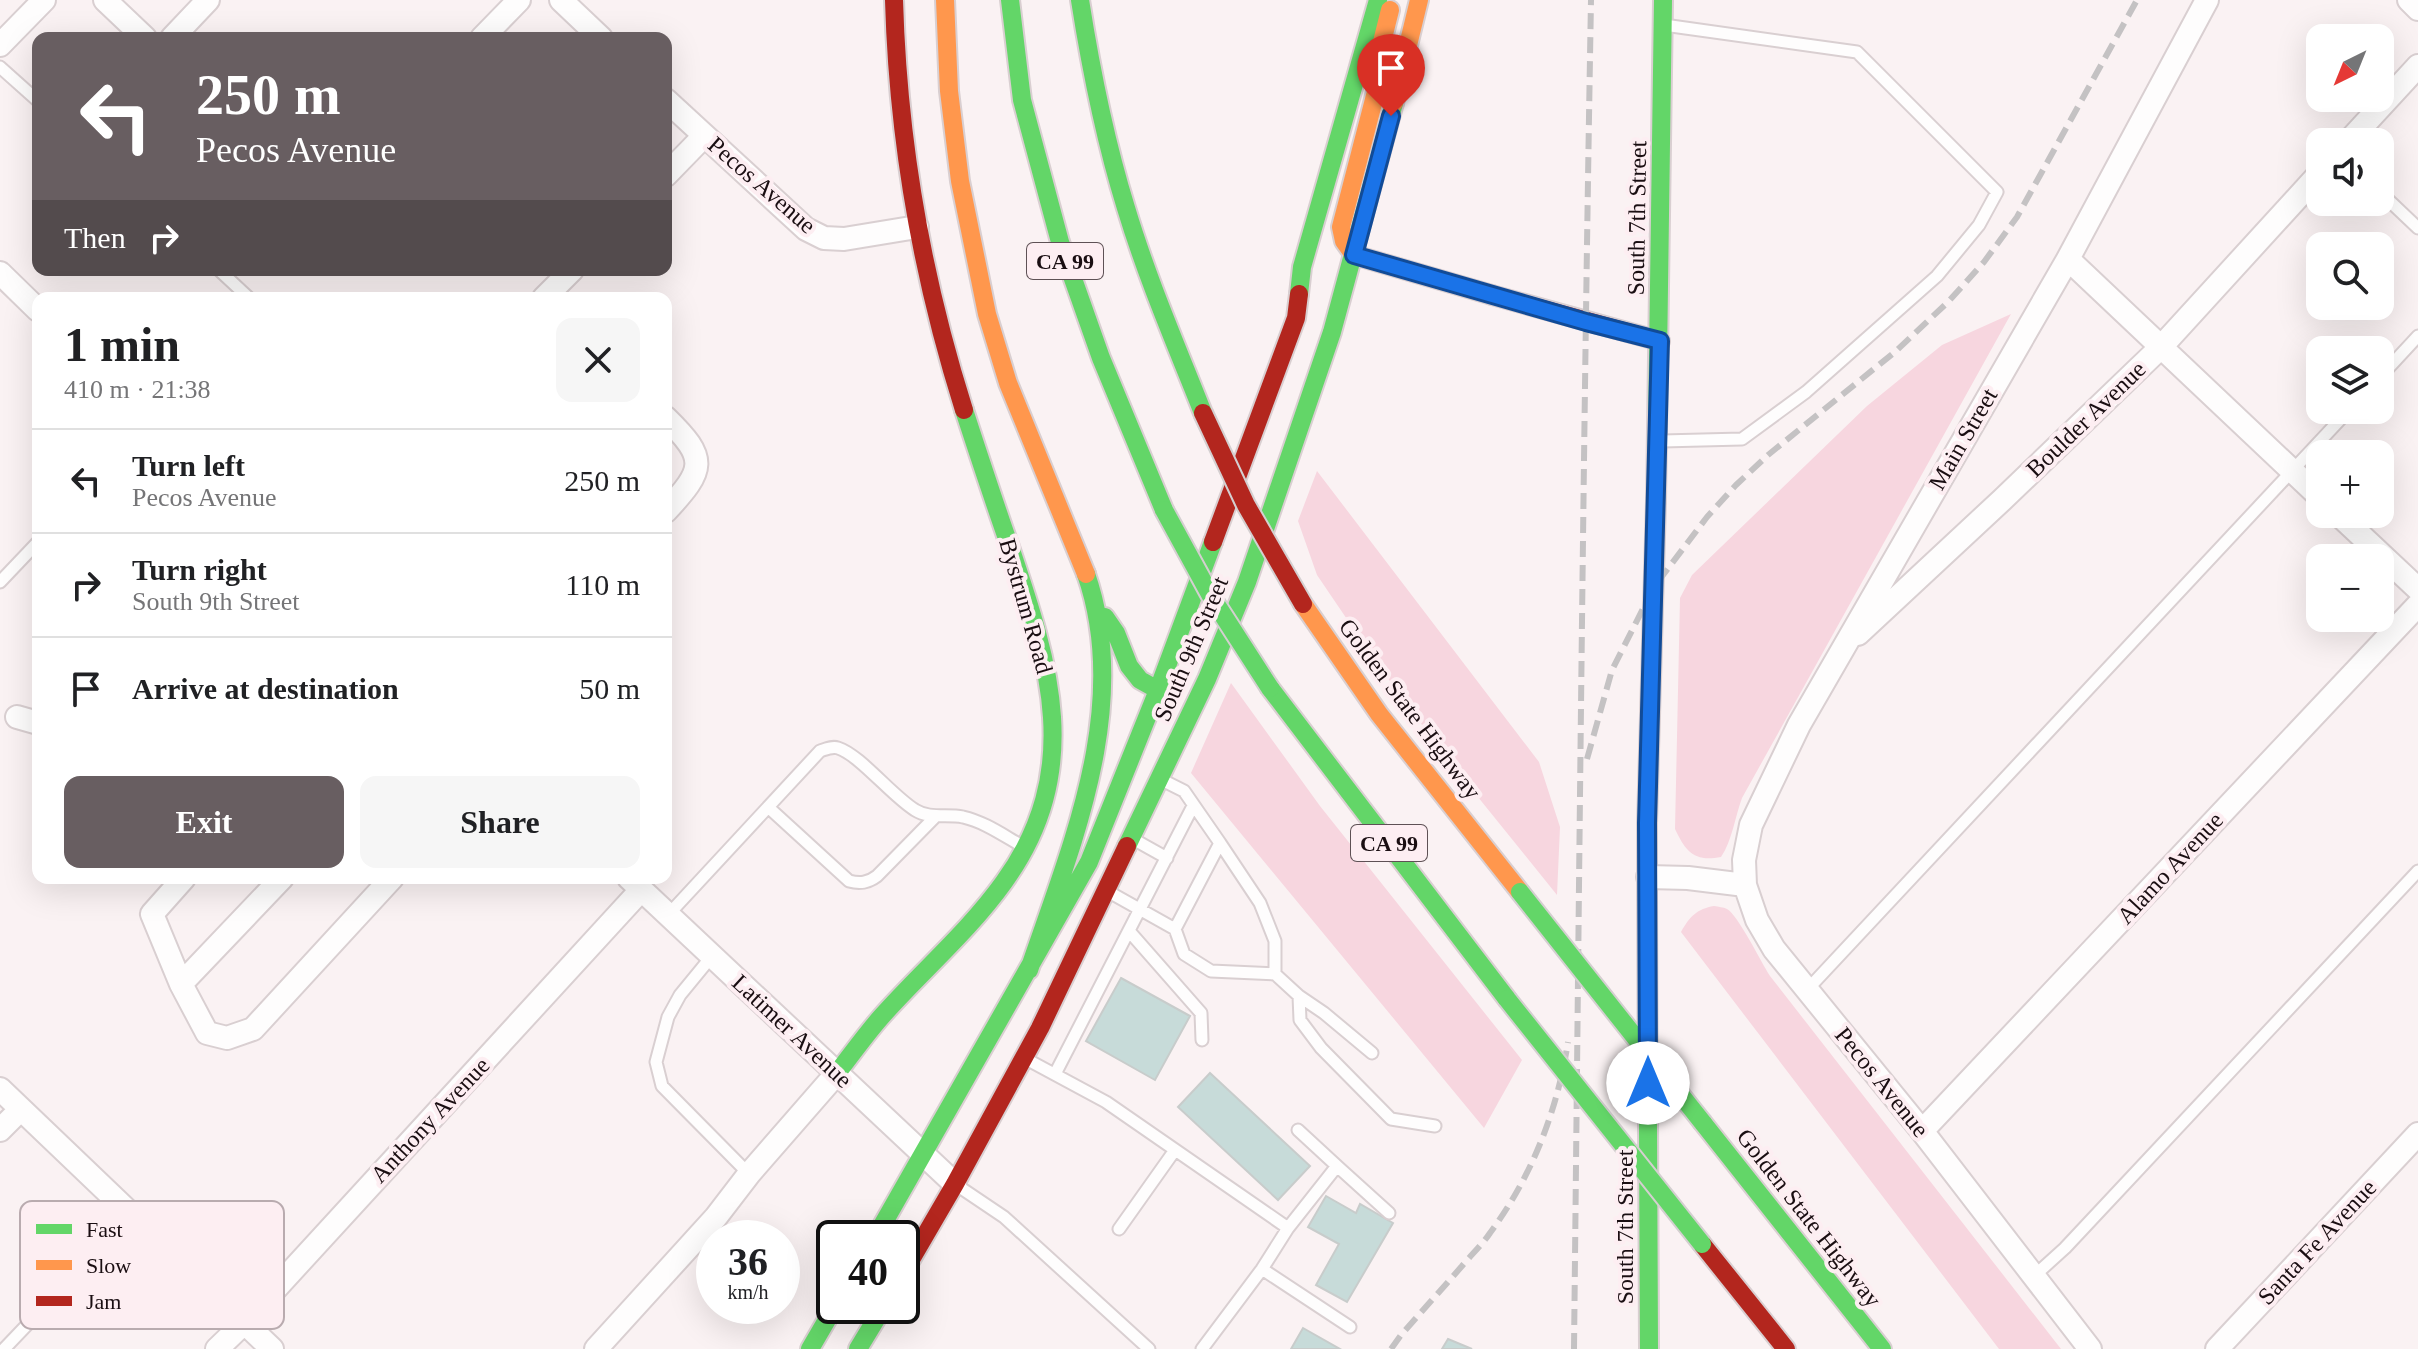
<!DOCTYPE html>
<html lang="en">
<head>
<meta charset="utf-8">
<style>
  :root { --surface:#fff; --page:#f6f6f6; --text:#202124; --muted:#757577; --line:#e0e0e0; --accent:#685e61 }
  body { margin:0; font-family:"Times New Roman",serif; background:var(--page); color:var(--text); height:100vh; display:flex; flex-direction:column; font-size:30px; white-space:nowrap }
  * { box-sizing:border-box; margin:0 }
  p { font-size:26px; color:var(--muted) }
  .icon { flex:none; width:44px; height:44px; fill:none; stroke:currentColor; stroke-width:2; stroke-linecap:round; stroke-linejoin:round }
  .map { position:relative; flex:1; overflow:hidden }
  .drawer { position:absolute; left:32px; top:292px; width:640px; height:592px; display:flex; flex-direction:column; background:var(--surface); border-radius:16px; box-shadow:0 8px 32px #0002 }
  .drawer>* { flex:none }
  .banner { position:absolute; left:32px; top:32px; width:640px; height:244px; border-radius:16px; box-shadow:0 8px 32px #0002; background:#685e61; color:#fff; overflow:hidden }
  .needle { width:52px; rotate:223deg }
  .tools { position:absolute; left:2306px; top:24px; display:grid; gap:16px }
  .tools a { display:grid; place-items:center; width:88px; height:88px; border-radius:16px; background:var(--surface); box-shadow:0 8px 32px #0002; font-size:40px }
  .speed { position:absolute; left:696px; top:1220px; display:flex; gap:16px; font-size:40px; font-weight:700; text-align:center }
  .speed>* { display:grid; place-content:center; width:104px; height:104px; border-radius:50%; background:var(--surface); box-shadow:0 8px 32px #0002; line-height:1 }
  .speed small { font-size:20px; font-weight:400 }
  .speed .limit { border:4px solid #111; border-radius:12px; background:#fff; color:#111 }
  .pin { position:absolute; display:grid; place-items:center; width:68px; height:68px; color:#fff; margin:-82px -34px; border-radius:50% 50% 50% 0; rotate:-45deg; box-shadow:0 0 8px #0007 }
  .pin .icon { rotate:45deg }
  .me { position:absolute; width:88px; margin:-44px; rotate:0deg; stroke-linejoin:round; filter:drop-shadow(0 0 6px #0008) }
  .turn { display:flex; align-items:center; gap:28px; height:168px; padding:0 32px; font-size:36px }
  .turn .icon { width:104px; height:104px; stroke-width:2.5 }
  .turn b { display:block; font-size:56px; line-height:68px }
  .then { display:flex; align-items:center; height:76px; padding:0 32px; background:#0003; gap:16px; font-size:30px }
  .round { display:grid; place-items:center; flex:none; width:84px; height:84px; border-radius:16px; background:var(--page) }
  .headline { display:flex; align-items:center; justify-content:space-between; height:136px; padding:0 32px }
  h1 { font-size:48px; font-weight:600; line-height:60px }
  .action { display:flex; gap:16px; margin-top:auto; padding:16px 32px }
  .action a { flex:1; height:92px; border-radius:16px; background:var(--accent); color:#fff; font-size:32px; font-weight:600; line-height:92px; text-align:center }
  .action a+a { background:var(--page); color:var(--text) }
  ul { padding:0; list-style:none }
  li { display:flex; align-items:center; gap:24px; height:104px; padding:0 32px; border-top:2px solid var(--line) }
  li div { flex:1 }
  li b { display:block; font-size:30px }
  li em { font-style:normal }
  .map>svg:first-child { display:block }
  .green { fill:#f7d6df }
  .building { fill:#c7dbd9; stroke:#c8cccb; stroke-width:2 }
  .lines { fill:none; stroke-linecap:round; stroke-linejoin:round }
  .lane-casing { stroke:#d9cfd1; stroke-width:15 }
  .street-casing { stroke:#d9cfd1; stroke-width:26 }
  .fast-casing { stroke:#d9cfd1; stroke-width:22 }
  .slow-casing { stroke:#d9cfd1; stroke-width:22 }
  .jam-casing { stroke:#d9cfd1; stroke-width:22 }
  .lane { stroke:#fefdfd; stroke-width:11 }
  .street { stroke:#fefdfd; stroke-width:22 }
  .fast { stroke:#63d668; stroke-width:18 }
  .slow { stroke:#ff974d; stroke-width:18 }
  .jam { stroke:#b3261e; stroke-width:18 }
  .rail { stroke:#c4c2c3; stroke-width:6; stroke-dasharray:16 8; stroke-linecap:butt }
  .fast-bridge-casing { stroke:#d4cfd0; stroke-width:22; stroke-linecap:butt }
  .jam-bridge-casing { stroke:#d4cfd0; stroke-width:22; stroke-linecap:butt }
  .fast-bridge { stroke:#63d668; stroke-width:18 }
  .jam-bridge { stroke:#b3261e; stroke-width:18 }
  .route-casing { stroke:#114b97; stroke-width:20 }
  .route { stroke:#1a73e8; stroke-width:14 }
  .labels { text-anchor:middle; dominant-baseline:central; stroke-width:8; stroke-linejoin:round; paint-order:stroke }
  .shield { fill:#fdeef2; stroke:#5e5155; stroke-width:2 }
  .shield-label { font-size:22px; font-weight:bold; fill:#1a0e12 }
  .street-label { font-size:24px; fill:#1a0e12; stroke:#fdeef2 }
  .key { fill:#fdeef2; stroke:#b9abaf; stroke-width:2 }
  .key-label { font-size:22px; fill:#1a0e12 }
</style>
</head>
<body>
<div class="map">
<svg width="2418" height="1349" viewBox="0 0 2418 1349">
  <rect width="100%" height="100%" fill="#faf2f3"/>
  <path class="green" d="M2011,314L1742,798C1735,817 1732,841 1721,857C1694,862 1686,852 1675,829L1680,598L1692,575L1867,406L1942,345Z
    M1317,471L1539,762L1560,827L1557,895L1444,755L1376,662L1317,575L1298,521Z
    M1231,683L1320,806L1522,1060L1484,1128L1191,773Z
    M1714,906C1719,907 1723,907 1727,909C1738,915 1761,962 1770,976L2061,1349H1999L1681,932C1690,916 1697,909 1714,906Z"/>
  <path class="building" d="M1121,978L1190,1016L1155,1080L1086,1041Z
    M1210,1073L1310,1166L1278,1200L1178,1107Z
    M1326,1196L1356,1213L1360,1204L1393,1223L1347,1302L1316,1285L1339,1244L1308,1227Z
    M1303,1328L1340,1349H1291Z
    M1448,1339L1472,1349H1442Z"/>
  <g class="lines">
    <g class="lane-casing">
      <path id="lane" d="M0,67L38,101
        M2380,192L2418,228
        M219,270L249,298
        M2380,377L2418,336
        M1662,441L1742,439L1806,392L1937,276L1979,225L1997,192L1857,52L1664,25
        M0,582L38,542
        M768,807L849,881C860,884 868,883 877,876L936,816
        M1133,839L1167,858
        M1220,843L1260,903L1275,941V974L1299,996L1324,1013L1372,1053
        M1109,892L1175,929L1220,843L1184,791L1164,781
        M668,915L820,751C826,749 832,746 838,748C860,755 892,796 915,810C929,819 947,814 963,817C985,822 1004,836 1024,847
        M1175,929L1184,954L1211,971L1275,974
        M1129,931L1201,1013L1202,1040
        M712,956L680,995L668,1017L656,1062L662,1086L749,1174
        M1807,990L2349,410
        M1299,996L1300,1020L1321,1048L1391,1119L1435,1126
        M1028,1060L1106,1102L1288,1228L1262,1269L1202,1349
        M1055,1074L1193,806
        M1298,1130L1337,1166
        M958,1186L1004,1217L1149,1349
        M1288,1228L1337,1166L1389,1213
        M1119,1229L1175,1150
        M1262,1269L1350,1327
        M2034,1276L2065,1248L2418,871
        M4,1349L132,1215"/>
    </g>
    <g class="street-casing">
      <path id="street" d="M105,0L145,38
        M561,0L601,38
        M2409,0L2418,9
        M172,38L208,0
        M482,38L519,0
        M0,45L44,0
        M666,100L806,229L824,238L844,239L917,227
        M2348,142L2418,66
        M666,175L704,136
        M2068,259L2320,497
        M0,273L38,310
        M544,298L572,270
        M666,418C708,459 705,469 666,511
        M2338,514L2418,589
        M1858,634L2002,500L2161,347L2320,173
        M17,717L38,723
        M1648,877L1688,878L1745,885L1757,920L1774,949L1922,1131L2090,1349
        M184,878L152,914L181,984L207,1033L227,1038L253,1029L392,878
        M629,878L955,1184
        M1745,885L1744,860L1751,825L1799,725L2068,259L2207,0
        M181,984L282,878
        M0,1089L272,1349
        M0,1130L21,1109
        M1922,1131L2418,605
        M217,1349L245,1322L641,890
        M596,1349L716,1217L749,1174L837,1073
        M2217,1349L2418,1134"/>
    </g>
    <g class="fast-casing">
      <path id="fast" d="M1010,0L1022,100L1060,242L1101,358L1164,510
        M1080,0C1091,70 1105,140 1126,208C1147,278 1176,345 1203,413
        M1299,294L1302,267L1378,0
        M1656,501L1663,0
        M1105,617L1116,633L1129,666L1140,680L1158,690
        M1270,688L1507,999
        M1127,846L1207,679L1247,582L1332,332L1394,103
        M1647,896L1649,1349
        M1029,970C1071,846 1132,706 1086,574
        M837,1073C852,1054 866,1034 882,1016C922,971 969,931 1004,882C1084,771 1050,665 1010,547C994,502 979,456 964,410
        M1703,1123L1882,1349
        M875,1238L1089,862L1158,690L1213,542
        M810,1349L835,1306
        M858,1349L884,1306"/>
    </g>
    <g class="slow-casing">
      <path id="slow" d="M945,0L949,91L960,181L987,314L1008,383L1086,574
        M1390,10L1381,46L1378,84L1341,227L1344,241L1354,255L1492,295
        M1394,103L1419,0
        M1303,604L1379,714L1520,892
        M1647,896V823L1656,501"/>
    </g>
    <g class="jam-casing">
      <path id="jam" d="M894,0C898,142 921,274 964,410
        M1492,295L1660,341
        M1213,542L1296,318L1299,294
        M1702,1244L1786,1349
        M902,1275L955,1184L1040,1028L1127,846"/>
    </g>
    <use href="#lane" class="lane"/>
    <use href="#street" class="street"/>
    <use href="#fast" class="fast"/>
    <use href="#slow" class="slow"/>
    <use href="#jam" class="jam"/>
    <path class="rail" d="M1587,759L1612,670L1654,587L1707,517L1736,485L1768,455L1896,351L1948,302L1984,262L2017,217L2137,0
      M1391,1349L1401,1335C1421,1312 1442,1289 1462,1266C1471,1255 1482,1245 1490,1233C1532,1176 1557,1112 1568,1042
      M1574,1349C1579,899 1583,450 1591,0"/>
    <g class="fast-bridge-casing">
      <path id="fast-bridge" d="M1164,510L1212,598L1270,688
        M1520,892L1703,1123
        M1507,999L1702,1244"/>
    </g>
    <g class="jam-bridge-casing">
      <path id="jam-bridge" d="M1203,413L1246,505L1303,604"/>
    </g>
    <use href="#fast-bridge" class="fast-bridge"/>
    <use href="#jam-bridge" class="jam-bridge"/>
  </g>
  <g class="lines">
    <g class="route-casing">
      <path id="route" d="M1391,116L1354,255L1586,322L1660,341L1647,823L1648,1083"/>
    </g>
    <use href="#route" class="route"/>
  </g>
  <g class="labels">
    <g class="shield">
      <rect x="1027" y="243" width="76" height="36" rx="6"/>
      <rect x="1351" y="825" width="76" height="36" rx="6"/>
    </g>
    <g class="shield-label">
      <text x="1065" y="261">CA 99</text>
      <text x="1389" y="843">CA 99</text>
    </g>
    <g class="street-label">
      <text transform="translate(762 185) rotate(41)">Pecos Avenue</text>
      <text transform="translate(1637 218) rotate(-89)">South 7th Street</text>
      <text transform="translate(2086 419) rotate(-44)">Boulder Avenue</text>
      <text transform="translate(1963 439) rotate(-60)">Main Street</text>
      <text transform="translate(1026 606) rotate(74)">Bystrum Road</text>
      <text transform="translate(1191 649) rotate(-67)">South 9th Street</text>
      <text transform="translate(1410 709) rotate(53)">Golden State Highway</text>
      <text transform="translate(2170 868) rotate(-47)">Alamo Avenue</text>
      <text transform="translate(792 1031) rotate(43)">Latimer Avenue</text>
      <text transform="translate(1882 1082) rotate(51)">Pecos Avenue</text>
      <text transform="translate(430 1120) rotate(-47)">Anthony Avenue</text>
      <text transform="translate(1809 1218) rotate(52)">Golden State Highway</text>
      <text transform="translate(1625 1227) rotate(-90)">South 7th Street</text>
      <text transform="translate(2317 1242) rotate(-47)">Santa Fe Avenue</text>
    </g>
  </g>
  <rect x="20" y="1201" width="264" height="128" rx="12" class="key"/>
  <rect x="36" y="1224" width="36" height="10" fill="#63d668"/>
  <rect x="36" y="1260" width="36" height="10" fill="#ff974d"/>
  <rect x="36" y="1296" width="36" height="10" fill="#b3261e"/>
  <g class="key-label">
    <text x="86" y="1237">Fast</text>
    <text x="86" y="1273">Slow</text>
    <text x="86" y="1309">Jam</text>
  </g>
</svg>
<div class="tools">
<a><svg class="needle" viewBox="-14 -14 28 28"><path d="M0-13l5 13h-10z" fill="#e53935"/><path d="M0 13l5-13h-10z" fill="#757577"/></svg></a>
<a><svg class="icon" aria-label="sound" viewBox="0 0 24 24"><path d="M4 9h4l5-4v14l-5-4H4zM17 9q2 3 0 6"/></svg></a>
<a><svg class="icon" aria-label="search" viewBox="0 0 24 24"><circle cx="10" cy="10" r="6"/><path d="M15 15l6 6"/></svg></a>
<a><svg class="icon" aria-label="layers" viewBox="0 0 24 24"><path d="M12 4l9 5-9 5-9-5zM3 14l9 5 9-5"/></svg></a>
<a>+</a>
<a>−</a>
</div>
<div class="speed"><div>36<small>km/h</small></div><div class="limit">40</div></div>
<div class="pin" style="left:1391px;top:116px;background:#d93025"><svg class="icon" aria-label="arrive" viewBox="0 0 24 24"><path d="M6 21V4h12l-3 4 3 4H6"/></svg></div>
<svg class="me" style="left:1648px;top:1083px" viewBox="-20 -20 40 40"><circle r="19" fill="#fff"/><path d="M0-13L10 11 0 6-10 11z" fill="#1a73e8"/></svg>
<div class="banner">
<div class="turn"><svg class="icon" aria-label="left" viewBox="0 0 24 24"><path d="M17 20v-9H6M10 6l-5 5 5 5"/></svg><div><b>250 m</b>Pecos Avenue</div></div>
<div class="then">Then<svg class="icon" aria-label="right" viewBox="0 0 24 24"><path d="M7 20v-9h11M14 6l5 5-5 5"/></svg></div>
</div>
<section class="drawer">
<div class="headline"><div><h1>1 min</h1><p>410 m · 21:38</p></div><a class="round"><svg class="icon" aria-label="close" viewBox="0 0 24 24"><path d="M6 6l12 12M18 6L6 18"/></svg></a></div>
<ul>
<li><svg class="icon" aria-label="left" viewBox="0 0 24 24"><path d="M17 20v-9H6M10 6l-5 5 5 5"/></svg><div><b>Turn left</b><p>Pecos Avenue</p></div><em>250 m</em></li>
<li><svg class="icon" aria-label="right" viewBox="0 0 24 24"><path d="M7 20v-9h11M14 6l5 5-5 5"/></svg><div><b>Turn right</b><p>South 9th Street</p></div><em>110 m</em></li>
<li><svg class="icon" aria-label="arrive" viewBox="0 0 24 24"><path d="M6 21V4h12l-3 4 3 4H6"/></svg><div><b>Arrive at destination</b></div><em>50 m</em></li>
</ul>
<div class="action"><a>Exit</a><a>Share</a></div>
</section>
</div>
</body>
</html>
